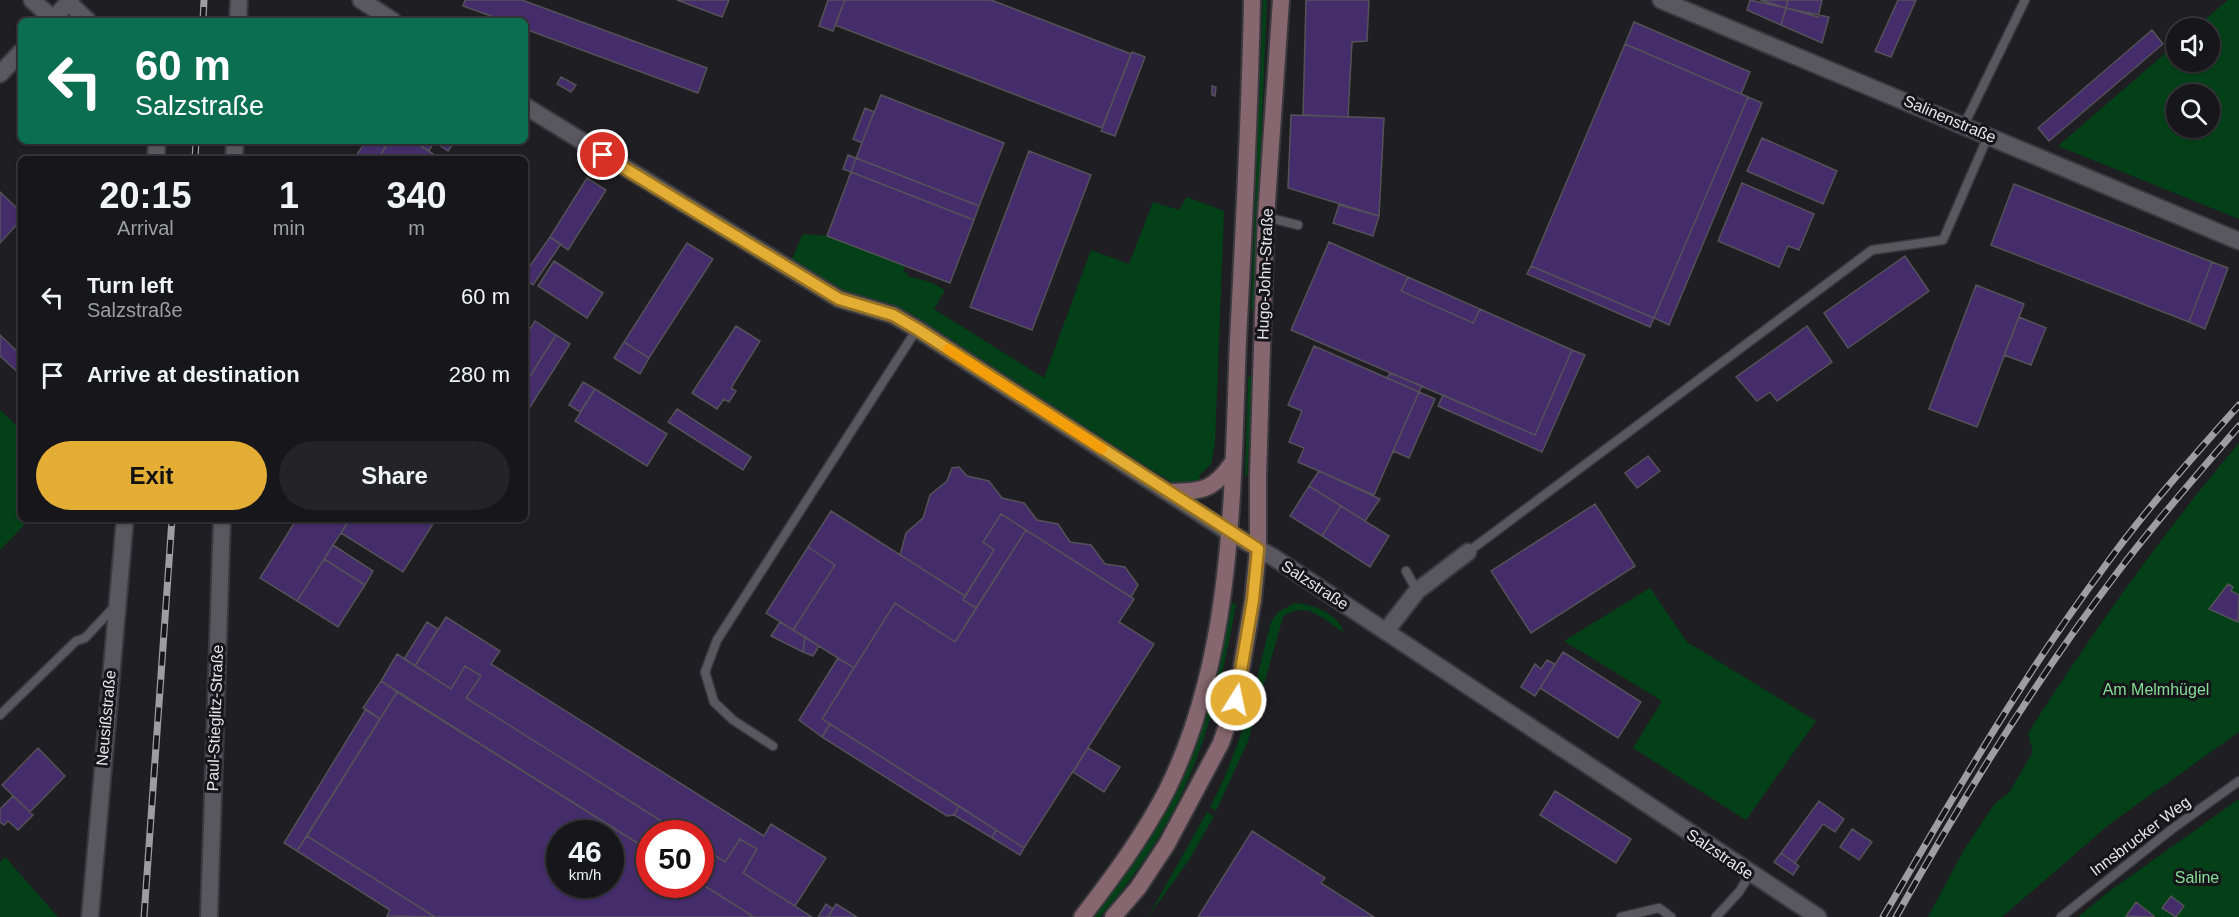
<!DOCTYPE html>
<html lang="en">
<head>
<meta charset="utf-8">
<style>
  :root { --surface:#17161a; --page:#242327; --text:#f1f3f6; --muted:#9e9fa2; --line:#363539; --accent:#e4ae35 }
  body { margin:0; font-family:Arial,sans-serif; background:var(--page); color:var(--text); height:100vh; display:flex; flex-direction:column; font-size:22px; white-space:nowrap }
  * { box-sizing:border-box; margin:0 }
  p { font-size:20px; color:var(--muted) }
  .icon { flex:none; width:33px; height:33px; fill:none; stroke:currentColor; stroke-width:2; stroke-linecap:round; stroke-linejoin:round }
  .map { position:relative; flex:1; overflow:hidden }
  .drawer { position:absolute; left:18px; top:156px; width:510px; height:366px; display:flex; flex-direction:column; background:var(--surface); border-radius:9px; box-shadow:0 2px 4px #0004,0 0 0 2px var(--line) }
  .drawer>* { flex:none }
  .hud { position:absolute; left:18px; top:18px; width:510px; height:126px; border-radius:9px; box-shadow:0 2px 4px #0004,0 0 0 2px var(--line); background:#0b6e4f; color:#fff; overflow:hidden }
  .tools { position:absolute; left:2166px; top:18px; display:grid; gap:12px }
  .tools a { display:grid; place-items:center; width:54px; height:54px; border-radius:50%; background:var(--surface); box-shadow:0 2px 4px #0004,0 0 0 2px var(--line); font-size:30px }
  .speed { position:absolute; left:546px; top:820px; display:flex; gap:12px; font-size:30px; font-weight:700; text-align:center }
  .speed>* { display:grid; place-content:center; width:78px; height:78px; border-radius:50%; background:var(--surface); box-shadow:0 2px 4px #0004,0 0 0 2px var(--line); line-height:1 }
  .speed small { font-size:15px; font-weight:400 }
  .speed .limit { border:9px solid #d22; background:#fff; color:#111 }
  .pin { position:absolute; display:grid; place-items:center; width:51px; height:51px; color:#fff; margin:-26px; border:3px solid #fff; border-radius:50%; box-shadow:0 2px 6px #0007 }
  .me { position:absolute; width:66px; margin:-33px; rotate:10deg; stroke-linejoin:round; filter:drop-shadow(0 0 4px #0008) }
  .turn { display:flex; align-items:center; gap:21px; height:126px; padding:0 18px; font-size:27px }
  .turn .icon { width:78px; height:78px; stroke-width:2.5 }
  .turn b { display:block; font-size:42px; line-height:51px }
  .eta { display:flex; justify-content:space-evenly; align-items:center; height:102px; text-align:center }
  .eta b { font-size:36px; font-weight:800; line-height:42px }
  .primary-button { display:flex; gap:12px; margin-top:auto; padding:12px 18px }
  .primary-button a { flex:1; height:69px; border-radius:36px; background:var(--accent); color:#111; font-size:24px; font-weight:800; line-height:69px; text-align:center }
  .primary-button a+a { background:var(--page); color:var(--text) }
  ul { padding:0; list-style:none }
  li { display:flex; align-items:center; gap:18px; height:78px; padding:0 18px }
  li div { flex:1 }
  li b { display:block; font-size:22px }
  li em { font-style:normal }
  .map>svg:first-child { display:block }
  .green { fill:#034017; fill-rule:evenodd }
  .building { fill:#442d6a; stroke:#545258; stroke-width:1.5; fill-rule:evenodd }
  .lines { fill:none; stroke-linecap:round; stroke-linejoin:round }
  .service-casing { stroke:#3a393d; stroke-width:11 }
  .minor-casing { stroke:#3a393d; stroke-width:20 }
  .tertiary-casing { stroke:#3a393d; stroke-width:20 }
  .secondary-casing { stroke:#3a393d; stroke-width:20 }
  .service { stroke:#5a585f; stroke-width:8 }
  .minor { stroke:#5a585f; stroke-width:16 }
  .tertiary { stroke:#5a585f; stroke-width:16 }
  .secondary { stroke:#866770; stroke-width:16 }
  .rail-casing { stroke:#9e9da1; stroke-width:7 }
  .rail { stroke:#16151a; stroke-width:4.5; stroke-dasharray:14; stroke-linecap:butt }
  .route-casing { stroke:#947122; stroke-width:15 }
  .route { stroke:#e4ae35; stroke-width:10 }
  .slow { stroke:#f59e0b; stroke-width:10 }
  .labels { text-anchor:middle; dominant-baseline:central; stroke-width:6; stroke-linejoin:round; paint-order:stroke }
  .street-label { font-size:16px; fill:#e6e5e9; stroke:#16151a }
  .park-label { font-size:16px; fill:#85dd95; stroke:#16151a }
</style>
</head>
<body>
<div class="map">
<svg width="2239" height="917" viewBox="0 0 2239 917">
  <rect width="100%" height="100%" fill="#1f1e23"/>
  <path class="green" d="M1263,0H1267L1254,312L1251,310Z
    M2228,0H2239V219L2058,146L2176,44V62H2210V28H2195ZM2210,94V128H2176V94Z
    M1187,197L1224,211L1215,443L1211,464L1199,476L1201,482L1190,486L1173,483L885,302C848,298 822,282 790,263L803,234L827,236L905,266L903,271L908,273L907,276L930,282L945,290L934,309L1044,378L1091,250L1129,264L1153,202L1179,210Z
    M1251,376L1253,378L1247,477L1245,476L1248,378Z
    M0,410L21,430V519H30L0,550Z
    M2239,443V732L2111,823L2002,917H1928L1964,850L1995,803L2008,794L2033,752L2028,733C2093,632 2161,535 2239,443Z
    M1650,588L1687,642L1816,721L1746,820L1633,748L1662,701L1564,641Z
    M1232,603L1236,604C1214,730 1185,819 1100,917H1093C1171,824 1210,721 1232,603Z
    M1295,603C1313,604 1339,614 1344,633C1325,620 1305,599 1283,617L1248,741L1216,811L1210,807L1224,779L1246,721L1271,622L1278,612Z
    M2239,799V917H2078L2107,893Z
    M1207,812L1214,816L1189,860L1148,917Z
    M5,857L58,917H0V862Z"/>
  <path class="building" d="M465,0H522L707,68L698,93L525,29V21H505L463,6Z
    M677,0H729L722,17Z
    M828,0H845L833,31L819,26Z
    M845,0H991L1131,54L1102,128L835,25Z
    M1306,0H1369L1367,41L1352,42L1348,117L1303,115Z
    M1750,0L1786,8L1781,25L1747,10Z
    M1760,0H1788L1786,8Z
    M1788,0H1822L1818,17L1786,8Z
    M1898,0H1916L1891,57L1875,51Z
    M1786,8L1829,17L1822,43L1781,25Z
    M1634,22L1750,72L1741,94L1625,44Z
    M2152,30L2163,44L2049,141L2038,128Z
    M1625,44L1748,97L1654,318L1531,266Z
    M1132,52L1145,57L1115,136L1101,131Z
    M561,77L576,85L571,92L557,84Z
    M1212,86L1216,87L1215,96L1212,95Z
    M881,95L1004,143L979,206L856,158Z
    M1748,97L1762,103L1669,325L1654,318Z
    M865,108L874,112L862,143L853,139Z
    M1291,115L1384,118L1379,216L1288,188Z
    M1762,138L1837,171L1823,204L1747,171Z
    M366,141H389L378,159H354Z
    M389,141H413L441,159H378Z
    M413,141H433L434,142L429,151Z
    M433,141H455L448,151Z
    M1029,151L1091,175L1032,330L970,307Z
    M848,155L856,158L851,172L843,169Z
    M856,158L979,206L974,220L851,172Z
    M851,172L974,220L950,283L827,236Z
    M587,178L606,190L568,250L550,237Z
    M1742,183L1814,214L1799,250L1788,246L1779,267L1718,241Z
    M2014,184L2212,262L2189,322L1991,245Z
    M0,192L21,212V220L0,243Z
    M1339,205L1379,216L1373,236L1333,223Z
    M550,237L561,244L533,285L525,279V273Z
    M1329,242L1408,277L1401,291L1473,323L1480,309L1572,350L1535,435L1291,330Z
    M687,243L713,259L649,358L624,342Z
    M1905,256L1929,291L1848,348L1824,313Z
    M554,261L603,293L587,318L538,286Z
    M2212,262L2228,268L2205,329L2189,322Z
    M1531,266L1654,318L1650,327L1527,274Z
    M1408,277L1480,309L1473,323L1401,291Z
    M1976,285L2024,304L1977,427L1929,409Z
    M2019,317L2046,328L2031,365L2004,355Z
    M535,321L556,335L525,384V337Z
    M736,326L760,341L731,388L736,391L729,402L724,399L717,409L692,393Z
    M1807,326L1832,362L1777,401L1770,392L1757,401L1736,377Z
    M0,335L21,355V375L0,356Z
    M556,335L570,344L525,415V384Z
    M624,342L649,358L640,374L614,358Z
    M1314,346L1419,392L1374,495L1298,462L1304,448L1289,442L1302,411L1288,405Z
    M1572,350L1585,355L1542,452L1438,406L1443,395L1535,435Z
    M1390,373L1422,386L1419,392L1387,378Z
    M583,382L595,389L580,412L569,405Z
    M595,389L667,434L647,466L575,421Z
    M1419,392L1435,399L1409,458L1393,451Z
    M677,409L751,457L743,470L668,422Z
    M1648,456L1660,471L1637,488L1625,473Z
    M959,467L967,476L989,481L1002,498L1024,503L1037,520L1058,524L1070,542L1091,545L1105,564L1125,567L1138,585L1131,597L1001,514L983,542L994,550L965,596L900,555L906,533L923,518L930,495L947,481L952,468Z
    M1319,471L1380,499L1365,521L1309,486Z
    M1309,486L1341,506L1322,536L1290,516Z
    M1595,504L1635,566L1531,633L1491,571Z
    M1341,506L1389,536L1370,567L1322,536Z
    M831,511L965,596L963,600L976,608L955,642L895,603L854,668L793,630L835,565L808,547Z
    M1001,514L1026,530L976,608L963,600L994,550L983,542Z
    M290,519H350L297,601L260,578L295,522Z
    M350,519H436L403,572L341,533Z
    M1026,530L1134,599L1119,622L1154,644L1024,848L822,719L895,603L955,642Z
    M333,545L373,571L365,585L324,559Z
    M808,547L835,565L793,630L766,613Z
    M324,559L365,585L338,627L297,601Z
    M2228,584L2233,587L2231,591L2239,595L2238,622L2209,609Z
    M446,617L500,651L491,664L764,836L771,824L826,858L795,906L743,873L757,849L740,839L725,862L700,846V834H682L466,698L481,676L465,666L451,689L415,666Z
    M427,622L438,629L415,666L404,659Z
    M780,622L805,637L803,652L771,636Z
    M805,637L819,646L813,656L803,652Z
    M1563,652L1641,702L1618,738L1540,688Z
    M397,654L451,689L465,666L481,676L466,698L682,834H650V851L381,681Z
    M838,658L854,668L822,719L830,724L822,737L799,720Z
    M1547,660L1555,664L1535,696L1521,687L1535,664L1541,669Z
    M381,681L397,692L380,719L363,708Z
    M397,692L650,851V885L700,883L754,917H435L307,836ZM560,834H610V885H560Z
    M366,709L380,719L297,851L284,843Z
    M830,724L959,806L954,815L947,816L822,737Z
    M38,748L65,776L30,812L2,785Z
    M1088,748L1120,767L1104,792L1073,772Z
    M1555,791L1631,839L1616,863L1540,815Z
    M13,796L33,815L18,830L8,821L4,825L0,822V809Z
    M1819,801L1844,819L1835,832L1823,824L1795,863L1781,853Z
    M959,806L996,830L992,838L954,815Z
    M1852,829L1872,842L1859,860L1840,847Z
    M996,830L1024,848L1020,855L992,838Z
    M1252,831L1325,878L1321,883L1374,917H1198Z
    M307,836L435,917L387,916L390,910L297,851Z
    M740,839L757,849L743,873L812,917H754L700,883V846L725,862Z
    M1781,853L1799,866L1793,875L1774,862Z
    M2171,896L2184,906L2176,917L2162,908Z
    M2136,902L2154,916V917L2126,916Z
    M826,904L833,909L828,917H818Z
    M836,904L857,917H828Z"/>
  <g class="lines">
    <g class="service-casing">
      <path id="service" d="M1964,125L2025,0
        M1266,217L1298,225
        M1468,552L1872,250L1943,240L1988,136
        M1406,571L1417,591
        M0,715L76,641L85,638L115,606
        M773,746L733,720L714,702L705,672L717,640L917,329
        M1621,917L1659,908L1671,917
        M1716,917L1739,892L1750,874
        M2061,917L2172,829L2239,781"/>
    </g>
    <g class="minor-casing">
      <path id="minor" d="M32,0L53,19
        M361,0L393,21
        M68,2L88,21
        M238,21L239,0
        M525,106L839,299L893,315L917,329L1230,533L1273,557L1818,917
        M156,159L157,141
        M234,159L235,141
        M1386,631L1417,591L1468,552
        M90,917L125,519
        M209,917L222,519"/>
    </g>
    <g class="tertiary-casing">
      <path id="tertiary" d="M1661,0L2239,241
        M51,21L71,0
        M0,74L21,52"/>
    </g>
    <g class="secondary-casing">
      <path id="secondary" d="M1169,492C1203,491 1213,491 1233,462
        M1082,917C1113,877 1144,835 1167,790C1235,652 1232,490 1238,340C1244,226 1250,113 1252,0
        M1113,917L1138,888L1167,844L1221,743L1236,700L1253,600L1258,549V477L1266,217L1281,0"/>
    </g>
    <use href="#service" class="service"/>
    <use href="#minor" class="minor"/>
    <use href="#tertiary" class="tertiary"/>
    <use href="#secondary" class="secondary"/>
    <g class="rail-casing">
      <path id="rail" d="M203,21L204,0
        M195,159L196,141
        M144,917L172,519
        M1883,917C1953,797 2022,677 2105,566C2146,509 2193,457 2239,405
        M1896,917C1962,799 2035,681 2117,573C2155,522 2198,474 2239,426"/>
    </g>
    <use href="#rail" class="rail"/>
  </g>
  <g class="lines">
    <g class="route-casing">
      <path id="route" d="M603,155L839,299L893,315L917,329L1258,549L1253,600L1236,700"/>
    </g>
    <use href="#route" class="route"/>
    <path class="slow" d="M948,349L1102,449"/>
  </g>
  <g class="labels">
    <g class="street-label">
      <text transform="translate(1950 119) rotate(23)">Salinenstraße</text>
      <text transform="translate(1265 274) rotate(-88)">Hugo-John-Straße</text>
      <text transform="translate(1315 585) rotate(33)">Salzstraße</text>
      <text transform="translate(106 718) rotate(-85)">Neusißstraße</text>
      <text transform="translate(215 718) rotate(-88)">Paul-Stieglitz-Straße</text>
      <text transform="translate(2140 836) rotate(-37)">Innsbrucker Weg</text>
      <text transform="translate(1720 854) rotate(34)">Salzstraße</text>
    </g>
    <g class="park-label">
      <text x="2156" y="689">Am Melmhügel</text>
      <text x="2197" y="877">Saline</text>
    </g>
  </g>
</svg>
<div class="tools">
<a><svg class="icon" aria-label="sound" viewBox="0 0 24 24"><path d="M4 9h4l5-4v14l-5-4H4zM17 9q2 3 0 6"/></svg></a>
<a><svg class="icon" aria-label="search" viewBox="0 0 24 24"><circle cx="10" cy="10" r="6"/><path d="M15 15l6 6"/></svg></a>
</div>
<div class="speed"><div>46<small>km/h</small></div><div class="limit">50</div></div>
<div class="pin" style="left:603px;top:155px;background:#d93025"><svg class="icon" aria-label="arrive" viewBox="0 0 24 24"><path d="M6 21V4h12l-3 4 3 4H6"/></svg></div>
<svg class="me" style="left:1236px;top:700px" viewBox="-20 -20 40 40"><circle r="17" fill="#e4ae35" stroke="#fff" stroke-width="3"/><path d="M0-11L8 9 0 5-8 9z" fill="#fff"/></svg>
<div class="hud">
<div class="turn"><svg class="icon" aria-label="left" viewBox="0 0 24 24"><path d="M17 20v-9H6M10 6l-5 5 5 5"/></svg><div><b>60 m</b>Salzstraße</div></div>
</div>
<section class="drawer">
<div class="eta">
<div><b>20:15</b><p>Arrival</p></div>
<div><b>1</b><p>min</p></div>
<div><b>340</b><p>m</p></div>
</div>
<ul>
<li><svg class="icon" aria-label="left" viewBox="0 0 24 24"><path d="M17 20v-9H6M10 6l-5 5 5 5"/></svg><div><b>Turn left</b><p>Salzstraße</p></div><em>60 m</em></li>
<li><svg class="icon" aria-label="arrive" viewBox="0 0 24 24"><path d="M6 21V4h12l-3 4 3 4H6"/></svg><div><b>Arrive at destination</b></div><em>280 m</em></li>
</ul>
<div class="primary-button"><a>Exit</a><a>Share</a></div>
</section>
</div>
</body>
</html>
